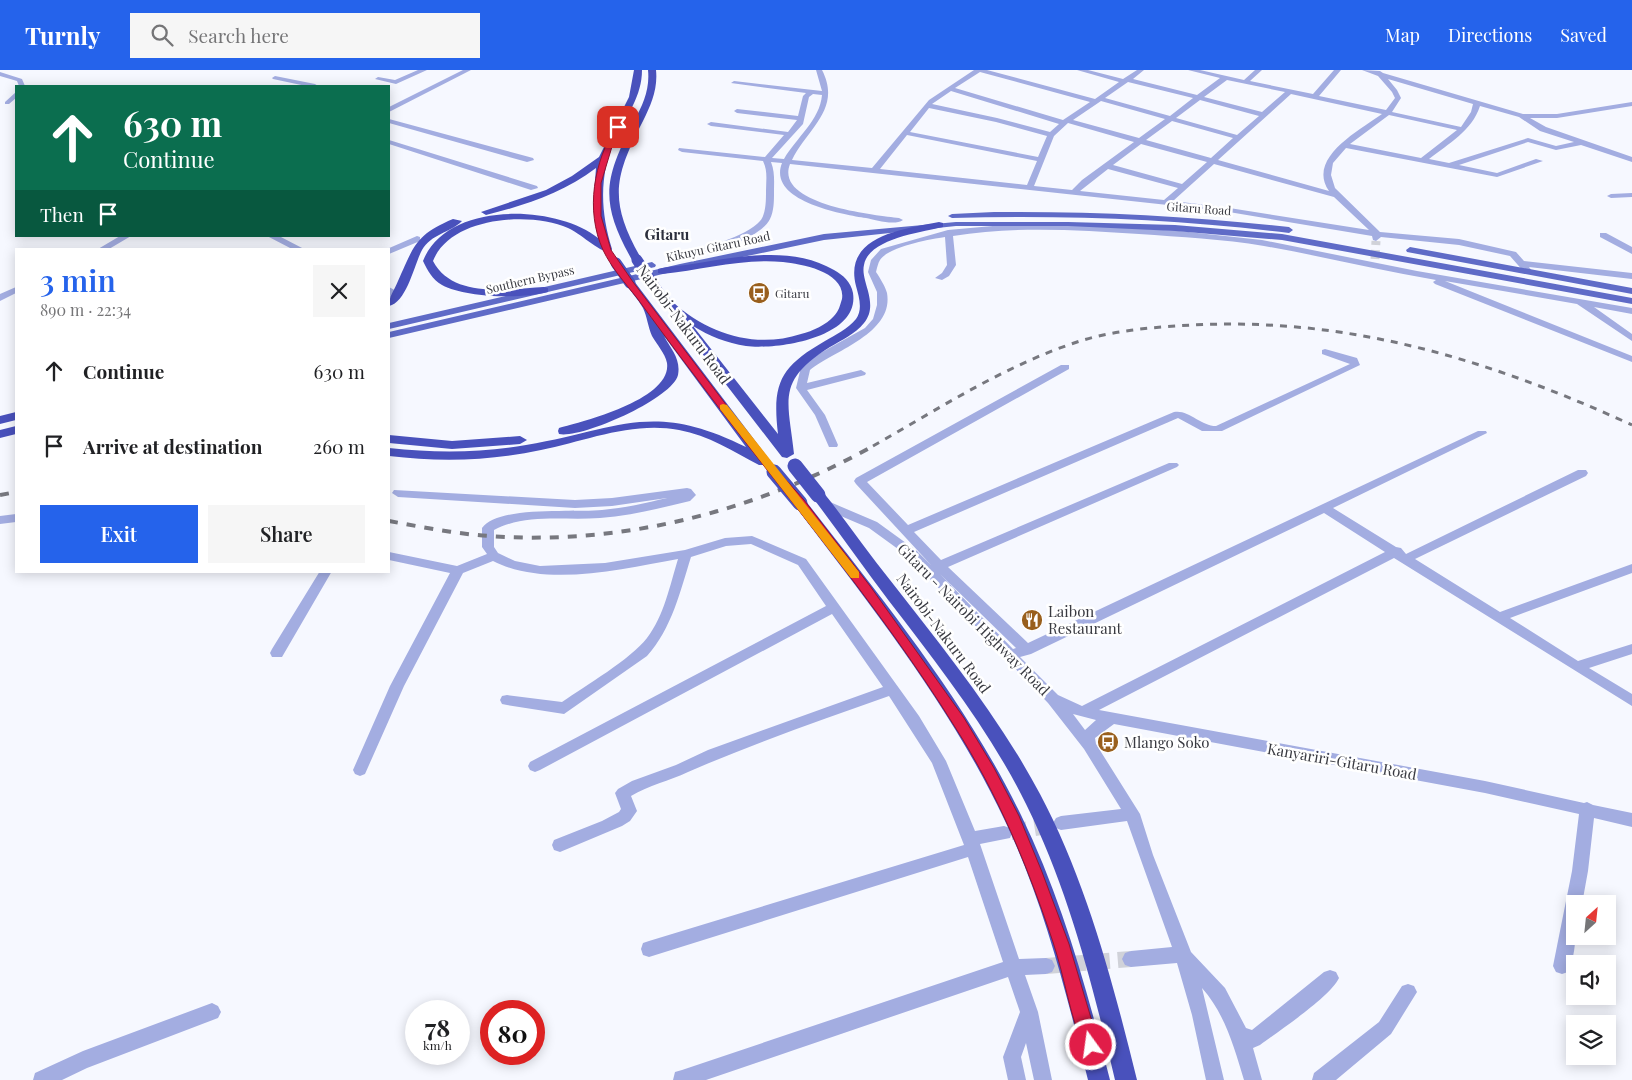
<!DOCTYPE html>
<html lang="en">
<head>
<meta charset="utf-8">
<style>
  :root { --surface:#fff; --page:#f6f6f6; --text:#202124; --muted:#757577; --accent:#2563eb }
  body { margin:0; font-family:"Playfair Display",serif; background:var(--page); color:var(--text); height:100vh; display:flex; flex-direction:column; font-size:19px; white-space:nowrap }
  * { box-sizing:border-box; margin:0 }
  p { font-size:16px; color:var(--muted) }
  .icon { flex:none; width:28px; height:28px; fill:none; stroke:currentColor; stroke-width:2; stroke-linecap:round; stroke-linejoin:round }
  .map { position:relative; flex:1; overflow:hidden }
  .side { position:absolute; left:15px; top:178px; width:375px; height:325px; display:flex; flex-direction:column; background:var(--surface); border-radius:0px; box-shadow:0 2px 12px #0003 }
  .side>* { flex:none }
  .guide { position:absolute; left:15px; top:15px; width:375px; height:152px; border-radius:0px; box-shadow:0 2px 12px #0003; background:#0b6e4f; color:#fff; overflow:hidden }
  .needle { width:32px; rotate:27deg }
  .fabs { position:absolute; left:1566px; top:825px; display:grid; gap:10px }
  .fabs a { display:grid; place-items:center; width:50px; height:50px; border-radius:0px; background:var(--surface); box-shadow:0 2px 12px #0003; font-size:25px }
  .speed { position:absolute; left:405px; top:930px; display:flex; gap:10px; font-size:25px; font-weight:700; text-align:center }
  .speed>* { display:grid; place-content:center; width:65px; height:65px; border-radius:50%; background:var(--surface); box-shadow:0 2px 12px #0003; line-height:1 }
  .speed small { font-size:12px; font-weight:400 }
  .speed .limit { border:8px solid #d22; background:#fff; color:#111 }
  .pin { position:absolute; display:grid; place-items:center; width:42px; height:42px; color:#fff; margin:-21px; border-radius:10px; box-shadow:0 2px 8px #0006 }
  .me { position:absolute; width:55px; margin:-28px; rotate:346deg; stroke-linejoin:round; filter:drop-shadow(0 0 4px #0008) }
  .turn { display:flex; align-items:center; gap:18px; height:105px; padding:0 25px; font-size:22px }
  .turn .icon { width:65px; height:65px; stroke-width:2.5 }
  .turn b { display:block; font-size:35px; line-height:42px }
  .then { display:flex; align-items:center; height:48px; padding:0 25px; background:#0003; gap:10px; font-size:19px }
  .round { display:grid; place-items:center; flex:none; width:52px; height:52px; border-radius:0px; background:var(--page) }
  .head { display:flex; align-items:center; justify-content:space-between; height:85px; padding:0 25px }
  h1 { font-size:30px; font-weight:600; line-height:38px; color:var(--accent) }
  .action { display:flex; gap:10px; margin-top:auto; padding:10px 25px }
  .action a { flex:1; height:58px; border-radius:0px; background:var(--accent); color:#fff; font-size:20px; font-weight:600; line-height:58px; text-align:center }
  .action a+a { background:var(--page); color:var(--text) }
  ul { padding:0; list-style:none }
  li { display:flex; align-items:center; gap:15px; height:75px; padding:0 25px }
  li div { flex:1 }
  li b { display:block; font-size:19px }
  li em { font-style:normal }
  header { display:flex; align-items:center; gap:30px; box-sizing:border-box; height:70px; padding:0 25px; background:var(--accent); color:#fff }
  header strong { font-size:24px }
  nav { display:flex; gap:28px; margin-inline-start:auto; font-size:18px }
  .search { width:350px; height:45px; background:var(--page); display:flex; align-items:center; gap:12px; box-sizing:border-box; padding:0 18px; border-radius:0px; color:var(--muted); font-size:19px }
  .map>svg:first-child { display:block }
  .lines { fill:none; stroke-linecap:round; stroke-linejoin:round }
  .minor-tunnel-far1 { stroke:#d0d2d9; stroke-width:9; stroke-dasharray:9 5; stroke-linecap:butt }
  .minor-tunnel { stroke:#d0d2d9; stroke-width:16; stroke-dasharray:16 8; stroke-linecap:butt }
  .minor { fill:#a3ade1; fill-rule:evenodd }
  .major { fill:#5f6bc7; fill-rule:evenodd }
  .highway { fill:#4951bc; fill-rule:evenodd }
  .rail-far1 { stroke:#77787f; stroke-width:3; stroke-dasharray:7 7; stroke-linecap:butt }
  .rail { stroke:#77787f; stroke-width:4; stroke-dasharray:9 9; stroke-linecap:butt }
  .highway-bridge-far1 { stroke:#4951bc; stroke-width:11 }
  .highway-bridge { stroke:#4951bc; stroke-width:15 }
  .route { fill:#e11d48; stroke:#92132f }
  .slow { fill:#f59e0b }
  .labels { text-anchor:middle; dominant-baseline:central; stroke-width:5; stroke-linejoin:round; paint-order:stroke }
  .far-street-label { font-size:12px; fill:#393a41; stroke:#fff }
  .far-poi-label { font-size:12px; fill:#393a41; stroke:#fff; text-anchor:start }
  .far-quarter-label { font-size:15px; font-weight:bold; fill:#2d303d; stroke:#fff }
  .street-label { font-size:15px; fill:#393a41; stroke:#fff }
  .poi-label { font-size:15px; fill:#393a41; stroke:#fff; text-anchor:start }
</style>
</head>
<body>
<header>
<strong>Turnly</strong>
<div class="search"><svg class="icon" aria-label="search" viewBox="0 0 24 24"><circle cx="10" cy="10" r="6"/><path d="M15 15l6 6"/></svg>Search here</div>
<nav><a>Map</a><a>Directions</a><a>Saved</a></nav>
</header>
<div class="map">
<svg width="1632" height="1010" viewBox="0 0 1632 1010">
  <rect width="100%" height="100%" fill="#f6f8ff"/>
  <g class="lines">
    <path class="minor-tunnel-far1" d="M1375,189L1376,171"/>
    <path class="minor-tunnel" d="M1011,762L1053,755
      M1046,896L1131,889"/>
    <path class="minor" d="M418,0H427L396,14L375,9L378,7L395,10Z
      M463,0H471L389,42V37Z
      M816,0H822C842,39 808,58 792,90L872,98L929,30L974,0H987L1095,29L1119,12L1077,0H1088L1123,9L1137,0H1144L1133,9L1197,25L1220,8L1188,0H1200L1244,10L1255,0H1262L1250,11L1313,24L1334,0H1341L1319,26L1386,40L1395,28L1392,22L1378,6L1362,0L1380,1L1383,3L1523,44H1557L1632,32V36L1557,48H1530L1546,57L1632,87V92L1581,75L1556,80L1528,72L1459,95L1497,103L1536,89L1543,91L1497,107L1346,78L1333,93L1331,105L1335,118L1380,162L1459,169L1516,182L1524,191L1632,203V209L1529,197L1532,201L1528,204L1525,203L1510,186L1459,175L1381,167L1376,171L1373,170L1372,166L1223,141L790,94C774,135 875,145 899,148L903,150C895,156 875,150 866,148C842,144 767,131 782,93L771,92C775,102 774,112 774,122C774,131 774,141 770,149C759,171 704,183 681,191H675V187C696,180 747,167 760,151C766,144 766,131 766,121C766,111 768,101 763,91L682,82L678,80L679,78L765,87L784,65L711,56L707,54L711,52L788,62L797,50L737,43L734,41L737,39L798,46L803,26L806,23L731,13L734,11L822,21ZM980,2L1090,32L1063,50L955,18ZM1388,9L1473,34L1471,42L1461,57L1392,42L1401,28L1397,20ZM1227,10L1285,22L1262,42L1204,27ZM1128,12L1193,28L1170,46L1105,28ZM951,21L1059,54L1050,62L997,48L932,34ZM813,24L822,25C820,50 796,68 784,89L772,88L803,54L809,27ZM1291,24L1382,44C1360,60 1306,88 1329,121L1218,90ZM1200,30L1259,46L1237,65L1176,48ZM1101,31L1165,49L1139,68L1073,50ZM1480,36L1519,47L1540,61L1574,72L1556,76L1528,68L1449,93L1429,89C1448,74 1472,61 1480,36ZM929,38L996,52L1047,66L1038,87L910,62ZM1389,45L1457,60L1421,88L1350,74ZM1172,51L1233,68L1211,88L1146,70ZM1068,53L1134,72L1082,110L1072,120L1034,116L1054,66ZM907,65L1037,91L1027,115L880,99ZM1141,74L1207,92L1182,114L1113,95ZM1214,94L1334,127L1369,160L1223,137L1173,131ZM1108,99L1178,118L1164,130L1080,121Z
      M0,2L22,9L25,16H19L17,11L0,6Z
      M275,6L315,14L318,16H306L273,9L272,8Z
      M16,22V28L9,34H5V32Z
      M389,49L533,88L534,90L527,92L389,53Z
      M389,70L537,116L538,118L531,120L389,74Z
      M1632,123V127L1611,128L1607,126L1611,124Z
      M1015,154L1085,155L1179,161L1262,170L1417,201L1632,238V244L1594,237L1632,264V271L1577,234L1445,211L1632,286V292L1435,214L1433,212L1436,210C1378,200 1321,186 1264,176C1223,169 1180,167 1139,164C1077,160 1014,156 953,166L956,195L949,206L942,210L935,208L942,203L947,195L945,167C930,169 888,177 880,190C878,193 877,198 876,202C880,208 885,216 887,223C894,263 835,280 810,300L807,313L861,300L866,303L865,305L807,320L825,345L838,375L837,377H829L815,345L796,318L801,297L815,286L865,258L873,249L877,235V222L868,202L871,190L881,179L948,160Z
      M1600,163H1606L1632,177V184L1600,167Z
      M120,166H131L109,179H98Z
      M267,166H279L304,179H292Z
      M417,166L420,167V171L389,184V179H387Z
      M16,217V223L0,231V224Z
      M389,217L398,222L389,229Z
      M1325,279L1357,288L1360,295L1222,361H1202L1178,348L914,462L941,490L1169,393H1177L1179,395L1177,397L948,497L1028,573L1478,361H1486L1487,363L1333,438L1396,477L1401,478L1406,484L1578,400H1586L1588,403L1586,406L1415,489L1500,542L1632,494V503L1510,548L1578,591L1632,574V584L1589,598L1632,624V636L1394,488L1099,640L1485,711L1584,733L1587,732L1593,735L1632,743V757L1594,748L1588,801L1582,834H1575C1575,857 1578,880 1568,902L1562,904L1556,902L1553,896L1572,801L1579,744L1485,723L1114,654L1095,668L1096,674L1140,744L1153,785L1191,882L1225,918L1246,958L1252,960L1324,902L1330,900L1336,902L1339,908C1330,927 1279,961 1260,975L1253,978L1262,1010H1244C1234,977 1225,944 1202,918L1224,1010H1206L1192,945L1177,893L1131,897L1125,895L1122,889L1125,883L1131,881L1172,877L1127,751L1061,760L1056,758L1053,753L1056,748L1061,746L1121,739L1084,679L1048,633L909,487L869,458L822,438L820,435L826,431L830,432L877,452L917,481L931,495L856,414L854,411L856,408L1061,295H1069V299L867,412L908,455L1174,342C1188,339 1201,356 1216,356L1350,294L1322,284V280ZM1324,443L1385,482L1082,636L1058,625L1020,587L1031,584ZM940,504L1016,578L1013,579ZM1073,644L1096,650L1085,660Z
      M687,418L691,419L696,425L690,431C661,438 630,446 600,448C564,451 526,443 494,460V477L498,483L515,491L540,496L605,493L685,480L725,468L752,466L806,489L919,646L946,691L975,761L1004,756L1010,758L1012,763L1010,768L980,774L1019,889L1046,888L1052,890L1055,896L1052,902L1046,904L1025,905L1038,942L1052,1010H1034L1026,973L1021,987L1026,1010H1008L1003,987L1020,942L1008,907L706,1010H673L675,1002L682,1000L1003,892L968,787L649,887L643,885L641,879L643,873L649,871L964,775L932,693L889,626C822,650 754,673 688,702C669,711 649,715 631,726L637,741L630,751L622,756L560,782L554,780L552,775L554,770L602,751L619,742L621,739L615,723L618,719L632,711L676,695L708,680L883,617L832,544L540,700L535,702L530,700L528,696L530,692L826,536L798,495L751,474L726,476L691,487C680,522 672,558 647,586L564,644L507,635L502,634L500,630L502,626L507,625L562,632C585,616 631,589 647,568C664,546 670,515 678,489C622,499 546,518 493,491L463,503L404,616L365,704L360,706L355,704L353,700L390,616L450,503L389,490V482L457,496L487,484L482,477V458C499,435 575,443 602,440C624,438 646,433 667,428L612,436L575,438L398,427L392,423L394,420L575,430L612,428Z
      M16,444V452L0,454V446Z
      M320,501H332L282,587H272L270,583L272,579Z
      M1408,914L1414,916L1417,922L1391,964L1336,1010H1312L1314,1003L1379,952L1402,916Z
      M212,933L218,936L221,942L218,948L87,998L62,1010H33L35,1003L83,981Z"/>
    <path class="major" d="M994,142C1093,141 1191,146 1289,157L1293,160L1289,163C1177,149 1065,145 952,148L948,146L952,144Z
      M956,152H1068L1175,155L1282,164L1632,228V234L1282,170L1175,161L1068,156H956L824,170L680,200L389,268V262L680,194L824,164Z
      M1410,177L1632,218V224L1407,182L1406,180Z
      M652,192L656,195L655,197L389,259V253Z"/>
    <path class="highway" d="M634,0H642C642,26 627,45 616,67C599,103 600,141 612,179L611,182C601,184 579,162 568,158C530,141 450,147 433,191C453,229 508,219 544,217L548,218V222C522,229 466,228 442,215C432,209 428,201 423,191C446,131 555,134 598,168L593,137L596,98C563,123 526,135 486,145L481,142L546,120L572,106L599,87L629,27Z
      M648,0H656C658,19 651,35 643,51C613,109 609,132 642,190L637,193L632,190C599,131 604,109 634,51C643,35 650,19 648,0Z
      M453,149L462,151C450,163 431,164 422,180C414,195 407,232 389,236C389,226 394,221 398,211C414,176 415,165 453,149Z
      M939,152L943,153V157C922,162 868,169 864,195C862,203 866,213 868,221C871,233 872,243 864,253C855,264 842,270 830,277C776,311 788,329 794,384L787,388L782,387L644,208L645,206H653C660,214 666,225 674,233C708,264 756,279 801,264C813,261 826,255 834,246C839,241 840,235 842,229C846,202 802,194 783,192C743,188 702,200 662,204L658,203V199C669,196 681,196 692,194C737,187 792,175 834,200C843,205 851,212 853,223C860,268 776,280 746,276C727,273 709,266 693,256L778,364C772,313 780,297 825,271C835,265 848,259 856,249C863,239 859,227 856,216C843,166 903,159 939,152Z
      M630,210L634,211L769,389L771,392L769,395H759C734,382 708,365 679,360C632,351 586,371 541,380C490,391 440,392 389,386V378C435,383 480,383 526,375C619,359 652,330 746,377L664,266C671,279 681,289 678,305C672,329 581,369 559,364L558,361L559,358C585,351 672,329 667,293C665,283 657,275 652,266C648,257 647,246 643,238C638,229 630,221 625,213Z
      M16,342V350L0,354V346Z
      M16,356V364L0,368V360Z
      M389,365L452,371L520,366L527,370L520,374L452,379L389,373Z
      M818,421L823,422L831,432C851,458 870,485 890,510C944,579 999,647 1040,724C1087,813 1113,913 1137,1010H1115C1093,916 1069,821 1026,734C990,661 939,596 889,531C863,497 839,462 813,428L811,425Z
      M800,428L805,430C883,530 965,630 1021,745C1062,829 1087,920 1110,1010H1088C1066,922 1044,833 1005,751C951,636 871,536 795,436L793,433L795,430Z"/>
    <path class="rail-far1" d="M873,376C940,338 1004,296 1077,272C1114,260 1155,257 1193,255C1350,247 1490,290 1632,355"/>
    <path class="rail" d="M0,425L16,422
      M389,451C422,457 456,464 490,466C624,476 759,440 875,375"/>
    <path class="highway-bridge-far1" d="M637,190L649,208
      M616,193L630,213"/>
    <path class="highway-bridge" d="M795,396L818,425
      M774,402L800,433"/>
  </g>
  <path class="route" d="M616,56L621,57L614,70L601,113V146L611,180L633,212L768,390L804,430L870,516L964,648L994,698L1019,746L1042,802L1069,874L1099,975L1096,981L1091,984L1085,981C1070,947 1065,908 1053,872C1028,797 998,724 955,657C878,533 782,423 695,306C675,280 656,254 637,228C625,213 611,197 603,180C585,140 594,92 616,56Z"/>
  <path class="slow" d="M723,334L727,335L859,502V508H851L720,339V335Z"/>
  <defs>
    <g id="bus-disc" transform="scale(1.125)"><circle r="9.5" fill="#995f1d" stroke="#fff"/><path d="M-5-6H5V4H4V6H2V4H-2V6H-4V4H-5ZM-3.5-4V0h7V-4ZM-3.5 1.2v1.5H-2V1.2ZM2 1.2v1.5H3.5V1.2Z" fill="#fff"/></g>
    <g id="restaurant-disc" transform="scale(1.125)"><circle r="9.5" fill="#995f1d" stroke="#fff"/><path d="M-5-6h1v4h1v-4h1v4h1v-4h1v5L-1.5 .5V6h-2V.5L-5-1ZM5-6V6H3V1.5H1.5Q1.5-4 5-6Z" fill="#fff"/></g>
  </defs>
  <g fill-rule="evenodd">
    <use href="#bus-disc" x="759" y="223"/>
    <use href="#restaurant-disc" x="1032" y="550"/>
    <use href="#bus-disc" x="1108" y="672"/>
  </g>
  <g class="labels">
    <g class="far-street-label">
      <text transform="translate(1199 138) rotate(4)">Gitaru Road</text>
      <text transform="translate(718 176) rotate(-12)">Kikuyu Gitaru Road</text>
      <text transform="translate(530 209) rotate(-13)">Southern Bypass</text>
    </g>
    <g class="far-poi-label">
      <text x="775" y="223">Gitaru</text>
    </g>
    <g class="far-quarter-label">
      <text x="667" y="164">Gitaru</text>
    </g>
    <g class="street-label">
      <text transform="translate(684 254) rotate(53)">Nairobi-Nakuru Road</text>
      <text transform="translate(974 549) rotate(45)">Gitaru - Nairobi Highway Road</text>
      <text transform="translate(944 563) rotate(53)">Nairobi-Nakuru Road</text>
      <text transform="translate(1342 691) rotate(10)">Kanyariri-Gitaru Road</text>
    </g>
    <g class="poi-label">
      <text x="1048" y="541">Laibon<tspan x="1048" dy="17">Restaurant</tspan></text>
      <text x="1124" y="672">Mlango Soko</text>
    </g>
  </g>
</svg>
<div class="fabs">
<a><svg class="needle" viewBox="-14 -14 28 28"><path d="M0-13l5 13h-10z" fill="#e53935"/><path d="M0 13l5-13h-10z" fill="#757577"/></svg></a>
<a><svg class="icon" aria-label="sound" viewBox="0 0 24 24"><path d="M4 9h4l5-4v14l-5-4H4zM17 9q2 3 0 6"/></svg></a>
<a><svg class="icon" aria-label="layers" viewBox="0 0 24 24"><path d="M12 4l9 5-9 5-9-5zM3 14l9 5 9-5"/></svg></a>
</div>
<div class="speed"><div>78<small>km/h</small></div><div class="limit">80</div></div>
<div class="pin" style="left:618px;top:57px;background:#d93025"><svg class="icon" aria-label="arrive" viewBox="0 0 24 24"><path d="M6 21V4h12l-3 4 3 4H6"/></svg></div>
<svg class="me" style="left:1091px;top:975px" viewBox="-20 -20 40 40"><circle r="17" fill="#e11d48" stroke="#fff" stroke-width="3"/><path d="M0-11L8 9 0 5-8 9z" fill="#fff"/></svg>
<div class="guide">
<div class="turn"><svg class="icon" aria-label="ahead" viewBox="0 0 24 24"><path d="M12 20V5M6 11l6-6 6 6"/></svg><div><b>630 m</b>Continue</div></div>
<div class="then">Then<svg class="icon" aria-label="arrive" viewBox="0 0 24 24"><path d="M6 21V4h12l-3 4 3 4H6"/></svg></div>
</div>
<section class="side">
<div class="head"><div><h1>3 min</h1><p>890 m · 22:34</p></div><a class="round"><svg class="icon" aria-label="close" viewBox="0 0 24 24"><path d="M6 6l12 12M18 6L6 18"/></svg></a></div>
<ul>
<li><svg class="icon" aria-label="ahead" viewBox="0 0 24 24"><path d="M12 20V5M6 11l6-6 6 6"/></svg><div><b>Continue</b></div><em>630 m</em></li>
<li><svg class="icon" aria-label="arrive" viewBox="0 0 24 24"><path d="M6 21V4h12l-3 4 3 4H6"/></svg><div><b>Arrive at destination</b></div><em>260 m</em></li>
</ul>
<div class="action"><a>Exit</a><a>Share</a></div>
</section>
</div>
</body>
</html>
